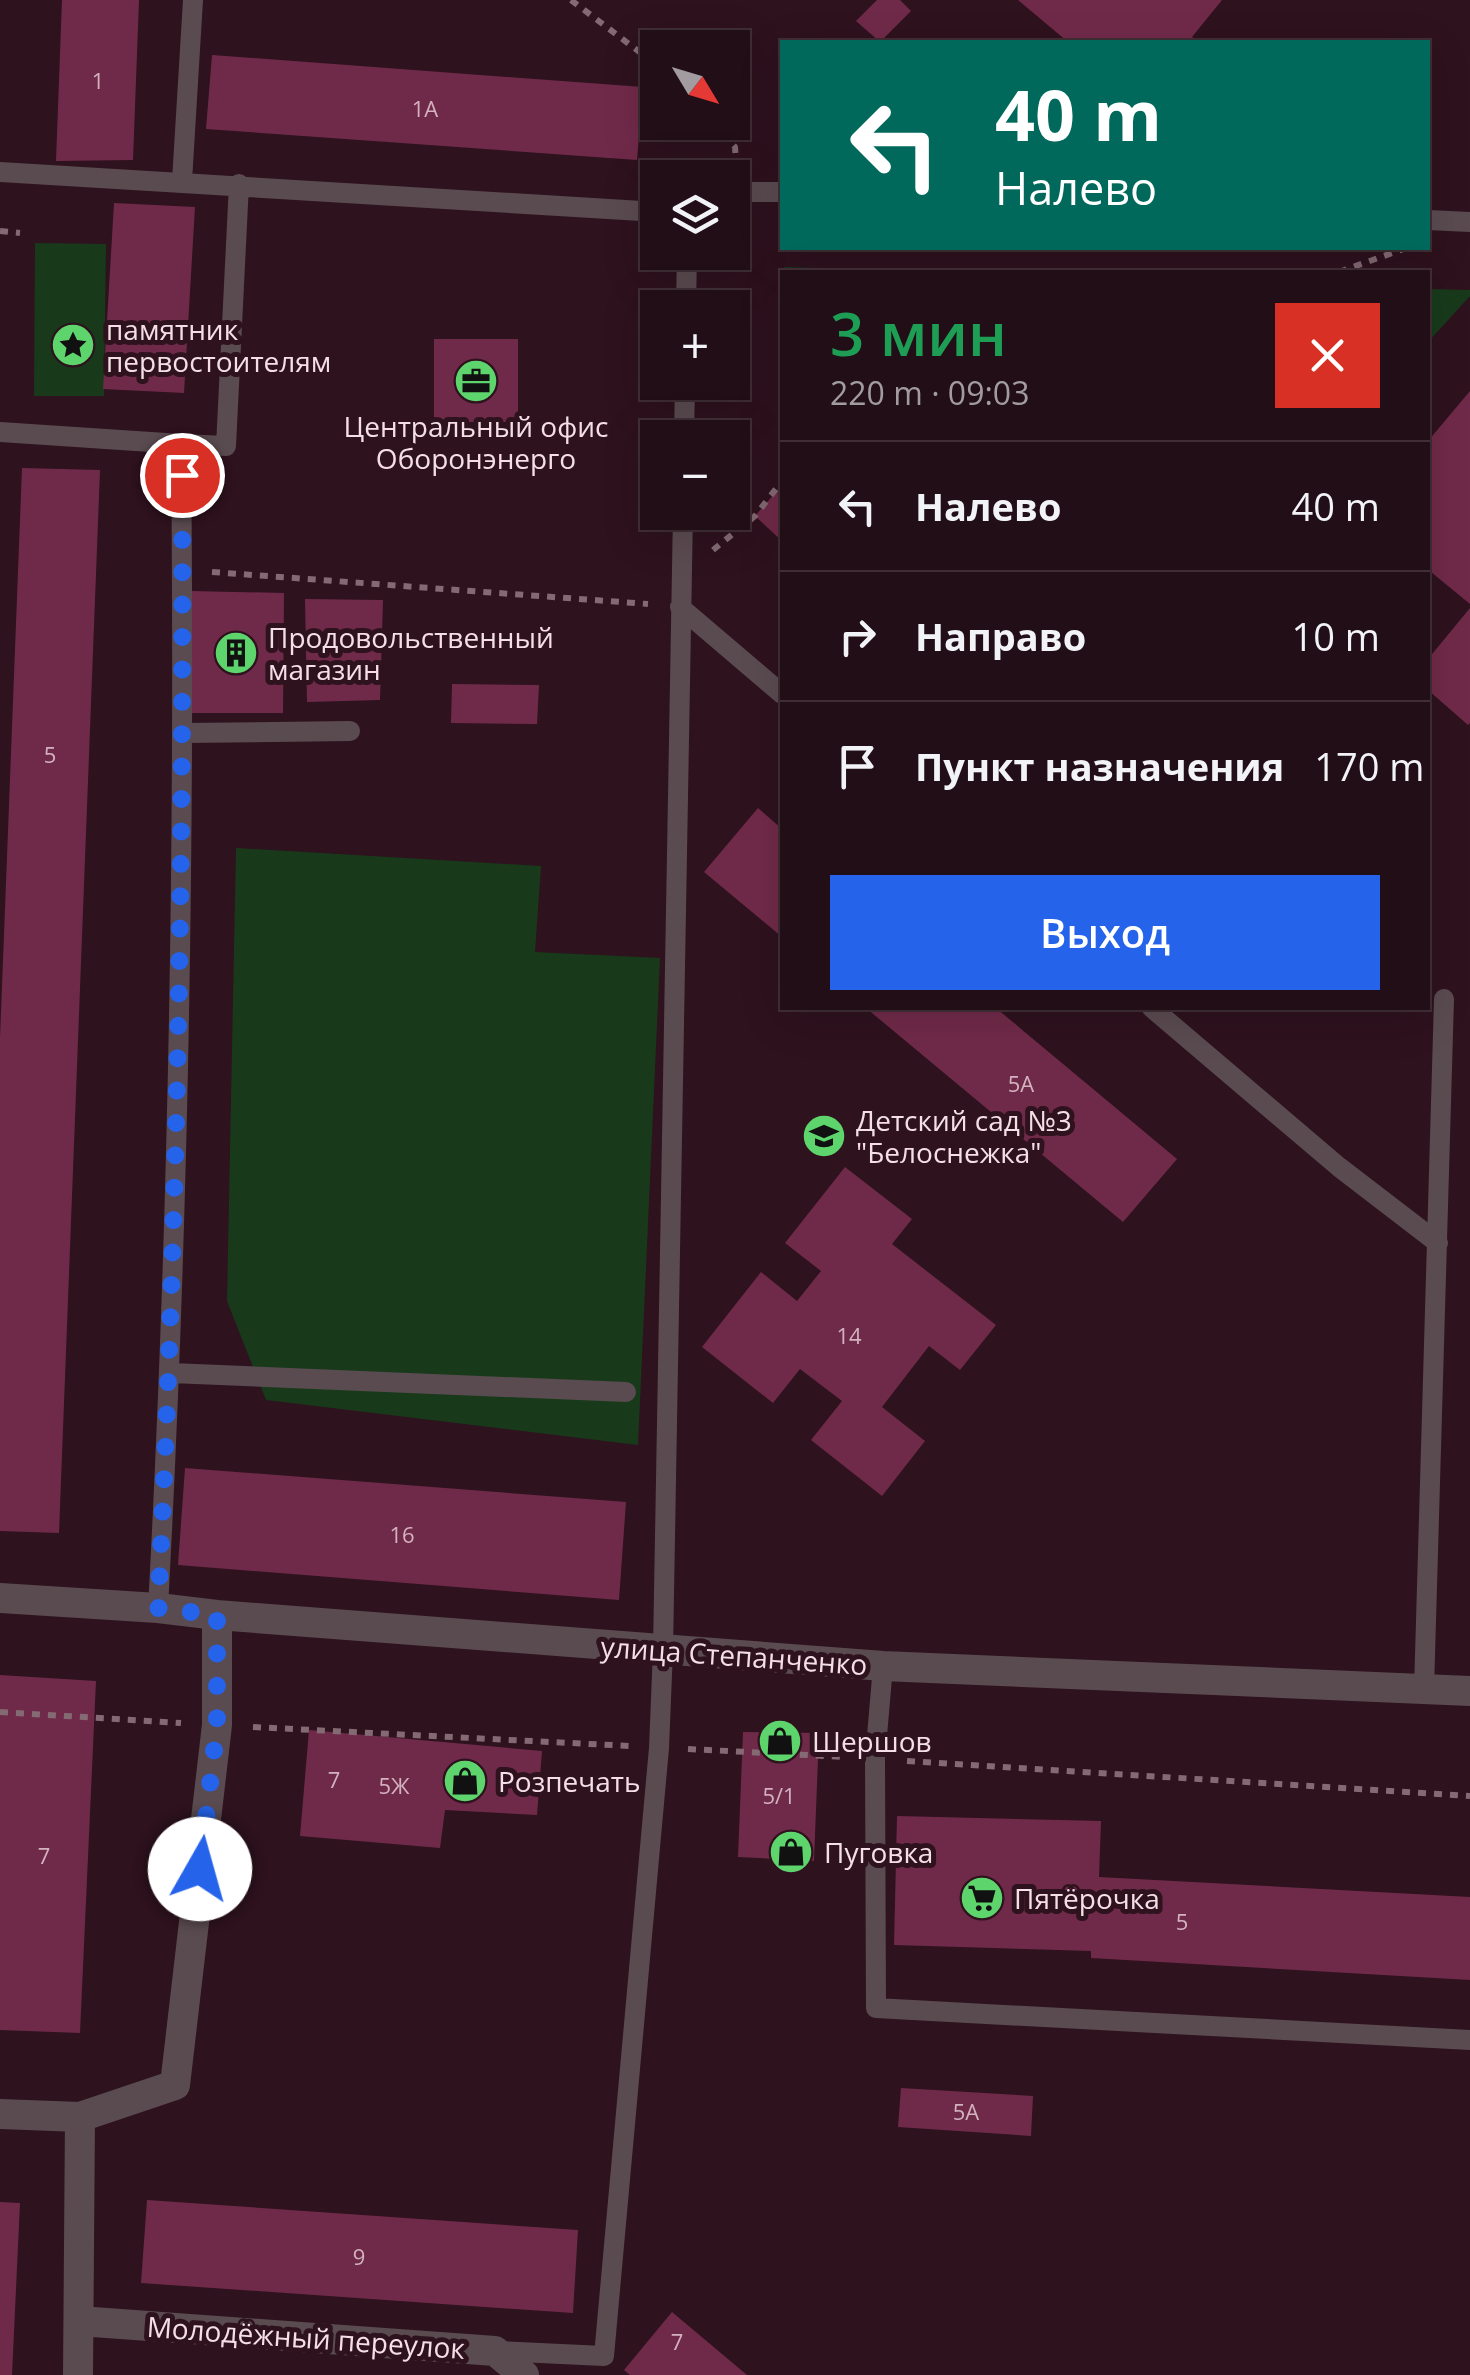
<!DOCTYPE html>
<html lang="ru">
<head>
<meta charset="utf-8">
<style>
  :root { --surface:#220e16; --page:#2e1c23; --text:#f1f3f6; --muted:#a29ca1; --line:#3f2e35; --accent:#2563eb }
  body { margin:0; font-family:"Open Sans",sans-serif; background:var(--page); color:var(--text); height:100vh; display:flex; flex-direction:column; font-size:38px; white-space:nowrap }
  * { box-sizing:border-box; margin:0 }
  p { font-size:32px; color:var(--muted) }
  .icon { flex:none; width:55px; height:55px; fill:none; stroke:currentColor; stroke-width:2; stroke-linecap:round; stroke-linejoin:round }
  .map { position:relative; flex:1; overflow:hidden }
  .panel { position:absolute; left:780px; top:270px; width:650px; height:740px; display:flex; flex-direction:column; background:var(--surface); border-radius:0px; box-shadow:0 10px 40px #0002,0 0 0 2px var(--line) }
  .panel>* { flex:none }
  .banner { position:absolute; left:780px; top:40px; width:650px; height:210px; border-radius:0px; box-shadow:0 10px 40px #0002,0 0 0 2px var(--line); background:#00695c; color:#fff; overflow:hidden }
  .needle { width:65px; rotate:128deg }
  .buttons { position:absolute; left:640px; top:30px; display:grid; gap:20px }
  .buttons a { display:grid; place-items:center; width:110px; height:110px; border-radius:0px; background:var(--surface); box-shadow:0 10px 40px #0002,0 0 0 2px var(--line); font-size:50px }
  .pin { position:absolute; display:grid; place-items:center; width:85px; height:85px; color:#fff; margin:-42px; border:5px solid #fff; border-radius:50%; box-shadow:0 2px 10px #0007 }
  .me { position:absolute; width:110px; margin:-55px; rotate:7deg; stroke-linejoin:round; filter:drop-shadow(0 0 8px #0008) }
  .turn { display:flex; align-items:center; gap:35px; height:210px; padding:0 50px; font-size:45px }
  .turn .icon { width:130px; height:130px; stroke-width:2.5 }
  .turn b { display:block; font-size:70px; line-height:85px }
  .round { display:grid; place-items:center; flex:none; width:105px; height:105px; border-radius:0px; background:var(--page) }
  .head { display:flex; align-items:center; justify-content:space-between; height:170px; padding:0 50px }
  h1 { font-size:60px; font-weight:600; line-height:75px; color:#1e9e55 }
  .cta { display:flex; gap:20px; margin-top:auto; padding:20px 50px }
  .cta a { flex:1; height:115px; border-radius:0px; background:var(--accent); color:#fff; font-size:40px; font-weight:600; line-height:115px; text-align:center }
  ul { padding:0; list-style:none }
  li { display:flex; align-items:center; gap:30px; height:130px; padding:0 50px; border-top:2px solid var(--line) }
  li div { flex:1 }
  li b { display:block; font-size:38px }
  li em { font-style:normal }
  .map>svg:first-child { display:block }
  .green { fill:#183a1b }
  .building { fill:#702a49 }
  .lines { fill:none; stroke-linecap:round; stroke-linejoin:round }
  .path { stroke:#836a73; stroke-width:6; stroke-dasharray:8 8; stroke-linecap:butt }
  .service { stroke:#5a4b50; stroke-width:20 }
  .minor { stroke:#5a4b50; stroke-width:30 }
  .route { stroke:#2563eb; stroke-width:18; stroke-dasharray:0 32.4 }
  .labels { text-anchor:middle; dominant-baseline:central; stroke-width:10; stroke-linejoin:round; paint-order:stroke }
  .number-label { font-size:22px; fill:#d3b2bf }
  .poi-label { font-size:28px; fill:#f4dfe6; stroke:#2e121e; text-anchor:start }
  .street-label { font-size:28px; fill:#f4dfe6; stroke:#2e121e }
</style>
</head>
<body>
<div class="map">
<svg width="1470" height="2375" viewBox="0 0 1470 2375">
  <rect width="100%" height="100%" fill="#2e121e"/>
  <path class="green" d="M35,243L106,244L104,396H34Z
    M784,267L936,272H784Z
    M1428,289L1470,290V296L1428,342Z
    M236,848L541,866L535,952L660,958L638,1445L266,1400L227,1301Z"/>
  <path class="building" d="M62,0H139L133,160L56,161Z
    M877,0H900L911,11L880,42L856,21Z
    M1018,0H1222L1192,37L1198,42H1068Z
    M212,55L643,87L637,160L206,129Z
    M114,203L195,207L184,393L103,389Z
    M434,339H518V422H434Z
    M1470,391V604L1431,572L1428,576V441Z
    M22,468L100,470L59,1533L0,1531V1038Z
    M782,485V541L755,516Z
    M191,591L284,593L283,713H186Z
    M305,599L383,600L380,700L307,702Z
    M1470,608V723L1468,725L1428,690V659Z
    M452,684L539,685L537,724L451,723Z
    M758,808L782,829V937L704,872Z
    M866,1008H996L1177,1159L1123,1222Z
    M845,1167L912,1219L892,1244L996,1325L960,1370L929,1346L882,1407L925,1441L882,1496L811,1440L842,1401L800,1369L773,1403L702,1347L761,1272L797,1301L821,1271L785,1243Z
    M185,1468L626,1502L619,1600L178,1565Z
    M0,1675L96,1681L80,2033L0,2030Z
    M309,1730L542,1751L537,1815L445,1810L440,1848L300,1836Z
    M743,1732L819,1733L814,1861L738,1857Z
    M897,1816L1101,1821L1099,1877L1470,1897V1980L1091,1958V1951L894,1945Z
    M901,2088L1033,2096L1031,2136L898,2127Z
    M147,2200L578,2230L573,2313L141,2283Z
    M0,2202L20,2203L12,2375H0Z
    M672,2312L747,2375H630L624,2370Z"/>
  <g class="lines">
    <path class="path" d="M571,0L658,66
      M712,122L735,147L736,162
      M0,231L20,233
      M1339,272L1406,248
      M713,550L755,516L782,481
      M212,572L648,604
      M0,1712L181,1723
      M253,1727L630,1746
      M688,1749L845,1757
      M907,1761L1470,1796"/>
    <path class="service" d="M0,172L658,212
      M182,181L193,0
      M732,192H782
      M1428,220L1470,222
      M686,308L687,252
      M0,432L181,444C185,832 179,1220 158,1608
      M684,438L685,382
      M181,444L226,446L239,184
      M680,607L782,694
      M183,733L350,731
      M1152,1008L1339,1167L1438,1243
      M171,1373L626,1392
      M883,1666L875,1759L876,2008L1470,2040
      M1424,1690L1444,999
      M497,2351L604,2356L659,1748L663,1650L683,512"/>
    <path class="minor" d="M0,1598L158,1608L217,1615L883,1666L1470,1691
      M0,2114L80,2117L175,2085L217,1725V1615
      M79,2321L495,2351L524,2375
      M78,2375L80,2117"/>
  </g>
  <g class="lines">
    <path class="route" d="M182,475C184,853 177,1231 158,1608L217,1615V1725L200,1869"/>
  </g>
  <defs>
    <g id="sight-disc" transform="scale(2.25)"><circle r="9.5" fill="#5ed56c" stroke="#2e121e"/><path d="M0-6L1.8-2.2L6-1.7L2.9 1.2L3.7 5.4L0 3.3L-3.7 5.4L-2.9 1.2L-6-1.7L-1.8-2.2Z" fill="#111"/></g>
    <g id="office-disc" transform="scale(2.25)"><circle r="9.5" fill="#5ed56c" stroke="#2e121e"/><path d="M-6-3h4V-5.5h4V-3h4V5H-6ZM-1-4.5V-3h2v-1.5ZM-6 0V1H6V0Z" fill="#111"/></g>
    <g id="building-disc" transform="scale(2.25)"><circle r="9.5" fill="#5ed56c" stroke="#2e121e"/><path d="M-4-6H4V6H1V3H-1V6H-4ZM-2.5-4.3h1.7v1.8h-1.7ZM.8-4.3h1.7v1.8H.8ZM-2.5-1h1.7V.8h-1.7ZM.8-1h1.7V.8H.8Z" fill="#111"/></g>
    <g id="school-disc" transform="scale(2.25)"><circle r="9.5" fill="#5ed56c" stroke="#2e121e"/><path d="M0-5L7-2L0 1L-7-2ZM-4 1L0 2.5L4 1V4Q0 6-4 4Z" fill="#111"/></g>
    <g id="shop-disc" transform="scale(2.25)"><circle r="9.5" fill="#5ed56c" stroke="#2e121e"/><path d="M-5-2.5h2.3a2.7 3.5 0 0 1 5.4 0H5L5.5 6h-11ZM-1.5-2.5h3a1.5 2.3 0 0 0-3 0Z" fill="#111"/></g>
    <g id="supermarket-disc" transform="scale(2.25)"><circle r="9.5" fill="#5ed56c" stroke="#2e121e"/><path d="M-6-5.5h2.5l.6 2H6L4.5 2H-2.5L-4.4-4H-6ZM-1.5 3.2a1.3 1.3 0 1 0 .1 0ZM3 3.2a1.3 1.3 0 1 0 .1 0Z" fill="#111"/></g>
  </defs>
  <g fill-rule="evenodd">
    <use href="#sight-disc" x="73" y="345"/>
    <use href="#office-disc" x="476" y="381"/>
    <use href="#building-disc" x="236" y="653"/>
    <use href="#school-disc" x="824" y="1136"/>
    <use href="#shop-disc" x="780" y="1741"/>
    <use href="#shop-disc" x="465" y="1781"/>
    <use href="#shop-disc" x="791" y="1852"/>
    <use href="#supermarket-disc" x="982" y="1898"/>
  </g>
  <g class="labels">
    <g class="number-label">
      <text x="98" y="80">1</text>
      <text x="425" y="108">1А</text>
      <text x="50" y="754">5</text>
      <text x="1021" y="1083">5А</text>
      <text x="849" y="1335">14</text>
      <text x="402" y="1534">16</text>
      <text x="334" y="1779">7</text>
      <text x="394" y="1785">5Ж</text>
      <text x="779" y="1795">5/1</text>
      <text x="44" y="1855">7</text>
      <text x="1182" y="1921">5</text>
      <text x="966" y="2111">5А</text>
      <text x="359" y="2256">9</text>
      <text x="677" y="2341">7</text>
    </g>
    <g class="poi-label">
      <text x="106" y="329">памятник<tspan x="106" dy="32">первостоителям</tspan></text>
      <text x="476" y="426" text-anchor="middle">Центральный офис<tspan x="476" dy="32">Оборонэнерго</tspan></text>
      <text x="268" y="637">Продовольственный<tspan x="268" dy="32">магазин</tspan></text>
      <text x="856" y="1120">Детский сад №3<tspan x="856" dy="32">"Белоснежка"</tspan></text>
      <text x="812" y="1741">Шершов</text>
      <text x="498" y="1781">Розпечать</text>
      <text x="824" y="1852">Пуговка</text>
      <text x="1014" y="1898">Пятёрочка</text>
    </g>
    <g class="street-label">
      <text transform="translate(734 1655) rotate(4)">улица Степанченко</text>
      <text transform="translate(306 2337) rotate(4)">Молодёжный переулок</text>
    </g>
  </g>
</svg>
<div class="buttons">
<a><svg class="needle" viewBox="-14 -14 28 28"><path d="M0-13l5 13h-10z" fill="#e53935"/><path d="M0 13l5-13h-10z" fill="#a29ca1"/></svg></a>
<a><svg class="icon" aria-label="layers" viewBox="0 0 24 24"><path d="M12 4l9 5-9 5-9-5zM3 14l9 5 9-5"/></svg></a>
<a>+</a>
<a>−</a>
</div>
<div class="pin" style="left:182px;top:475px;background:#d93025"><svg class="icon" aria-label="arrive" viewBox="0 0 24 24"><path d="M6 21V4h12l-3 4 3 4H6"/></svg></div>
<svg class="me" style="left:200px;top:1869px" viewBox="-20 -20 40 40"><circle r="19" fill="#fff"/><path d="M0-13L10 11 0 6-10 11z" fill="#2563eb"/></svg>
<div class="banner">
<div class="turn"><svg class="icon" aria-label="left" viewBox="0 0 24 24"><path d="M17 20v-9H6M10 6l-5 5 5 5"/></svg><div><b>40 m</b>Налево</div></div>
</div>
<section class="panel">
<div class="head"><div><h1>3 мин</h1><p>220 m · 09:03</p></div><a class="round" style="background:#d93025;color:#fff"><svg class="icon" aria-label="close" viewBox="0 0 24 24"><path d="M6 6l12 12M18 6L6 18"/></svg></a></div>
<ul>
<li><svg class="icon" aria-label="left" viewBox="0 0 24 24"><path d="M17 20v-9H6M10 6l-5 5 5 5"/></svg><div><b>Налево</b></div><em>40 m</em></li>
<li><svg class="icon" aria-label="right" viewBox="0 0 24 24"><path d="M7 20v-9h11M14 6l5 5-5 5"/></svg><div><b>Направо</b></div><em>10 m</em></li>
<li><svg class="icon" aria-label="arrive" viewBox="0 0 24 24"><path d="M6 21V4h12l-3 4 3 4H6"/></svg><div><b>Пункт назначения</b></div><em>170 m</em></li>
</ul>
<div class="cta"><a>Выход</a></div>
</section>
</div>
</body>
</html>
